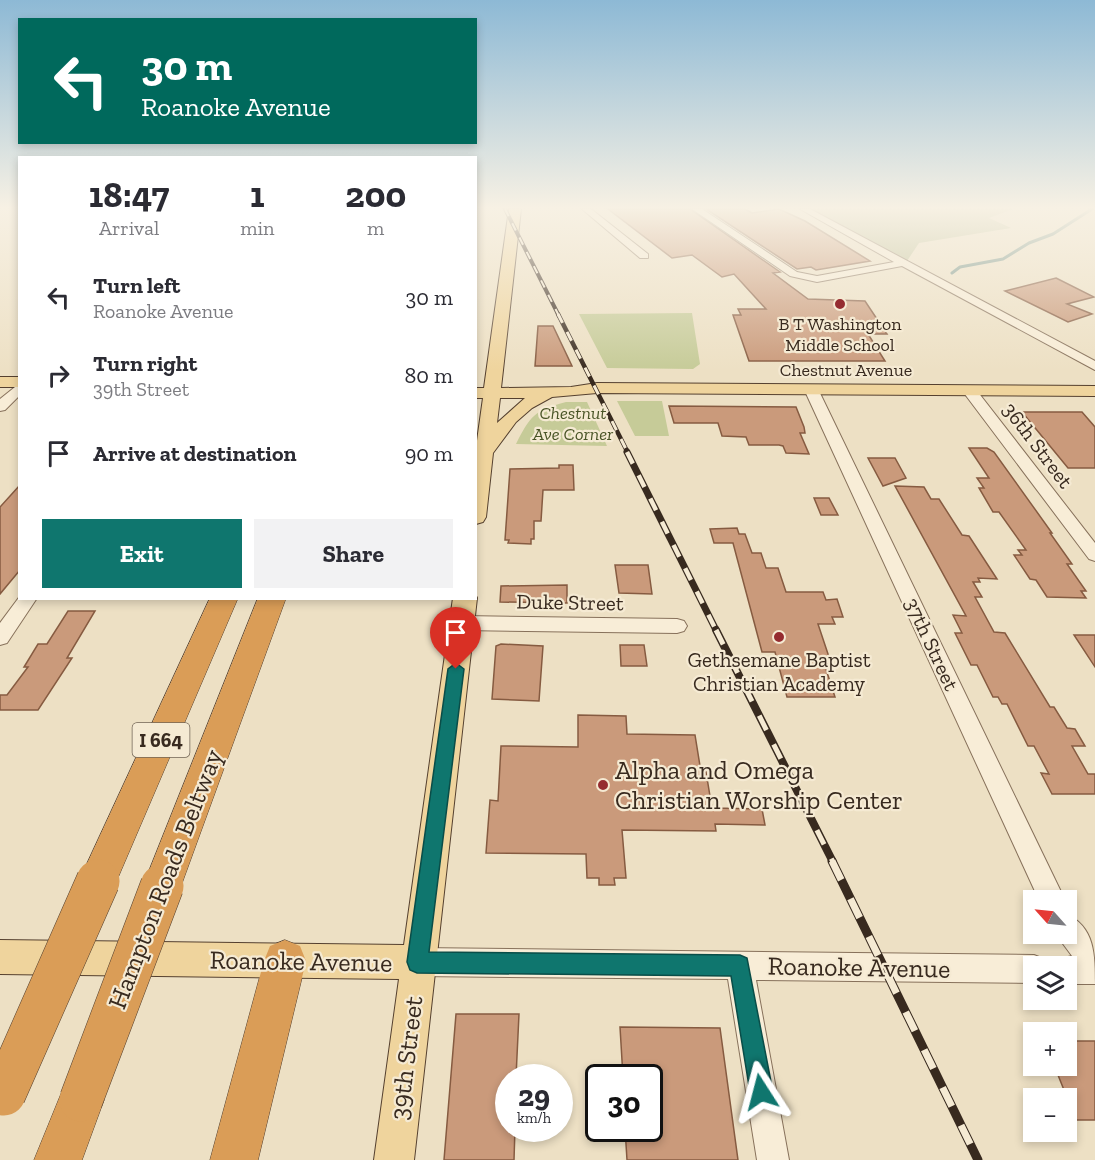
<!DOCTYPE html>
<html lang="en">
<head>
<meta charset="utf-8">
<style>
  :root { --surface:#fff; --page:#f2f2f3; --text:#2b2b33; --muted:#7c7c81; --accent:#0f766e }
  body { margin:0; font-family:"Zilla Slab",serif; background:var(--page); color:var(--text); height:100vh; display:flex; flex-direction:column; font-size:22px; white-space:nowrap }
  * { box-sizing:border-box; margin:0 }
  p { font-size:20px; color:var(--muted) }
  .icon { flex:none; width:33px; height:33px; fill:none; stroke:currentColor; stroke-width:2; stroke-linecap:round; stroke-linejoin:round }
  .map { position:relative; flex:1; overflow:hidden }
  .sheet { position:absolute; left:18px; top:156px; width:459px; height:444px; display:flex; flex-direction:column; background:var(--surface); border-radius:0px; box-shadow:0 3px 9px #0003 }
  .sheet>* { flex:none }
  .guide { position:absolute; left:18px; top:18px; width:459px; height:126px; border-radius:0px; box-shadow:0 3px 9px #0003; background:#00695c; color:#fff; overflow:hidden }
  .needle { width:39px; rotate:297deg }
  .buttons { position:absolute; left:1023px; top:890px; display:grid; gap:12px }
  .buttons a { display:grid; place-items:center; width:54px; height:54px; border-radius:0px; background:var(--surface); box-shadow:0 3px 9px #0003; font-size:30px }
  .speed { position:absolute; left:495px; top:1064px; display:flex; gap:12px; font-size:30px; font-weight:700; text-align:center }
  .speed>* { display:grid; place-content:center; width:78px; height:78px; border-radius:50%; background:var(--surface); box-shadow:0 3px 9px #0003; line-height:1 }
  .speed small { font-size:15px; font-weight:400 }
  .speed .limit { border:3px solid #111; border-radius:9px; background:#fff; color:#111 }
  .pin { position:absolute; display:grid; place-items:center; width:51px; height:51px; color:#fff; margin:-62px -26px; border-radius:50% 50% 50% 0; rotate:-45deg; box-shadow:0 0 6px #0007 }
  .pin .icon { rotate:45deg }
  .me { position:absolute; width:66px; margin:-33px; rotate:351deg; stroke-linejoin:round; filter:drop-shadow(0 0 4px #0008) }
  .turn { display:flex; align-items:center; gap:21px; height:126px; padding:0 24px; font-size:27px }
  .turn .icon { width:78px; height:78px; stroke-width:2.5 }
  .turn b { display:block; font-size:42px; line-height:51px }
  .eta { display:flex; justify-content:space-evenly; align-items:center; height:102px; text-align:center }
  .eta b { font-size:36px; font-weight:700; line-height:42px }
  .action { display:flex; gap:12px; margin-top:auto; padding:12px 24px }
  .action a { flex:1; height:69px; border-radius:0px; background:var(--accent); color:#fff; font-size:24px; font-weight:700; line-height:69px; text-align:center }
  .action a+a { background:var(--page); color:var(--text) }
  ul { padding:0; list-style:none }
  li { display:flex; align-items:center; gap:18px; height:78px; padding:0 24px }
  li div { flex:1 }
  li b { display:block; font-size:22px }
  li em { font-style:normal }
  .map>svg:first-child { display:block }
  .green { fill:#c6cb98 }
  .cemetery { fill:#bcc097 }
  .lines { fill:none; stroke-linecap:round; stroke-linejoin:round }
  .stream { stroke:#6d8e85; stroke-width:3 }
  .building { fill:#ca9a7b; stroke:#865b41; stroke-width:1.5 }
  .minor-casing { stroke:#87715b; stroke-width:2 }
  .major-casing { stroke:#55402f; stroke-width:2 }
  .highway-casing { stroke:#55402f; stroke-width:1 }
  .minor { fill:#f8edd7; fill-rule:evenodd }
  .major { fill:#efd49d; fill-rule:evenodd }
  .highway { fill:#da9d57; fill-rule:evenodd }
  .rail-far4-casing { stroke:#382a1f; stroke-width:4 }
  .rail-far3-casing { stroke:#382a1f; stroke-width:4.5 }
  .rail-far2-casing { stroke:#382a1f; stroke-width:7 }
  .rail-far1-casing { stroke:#382a1f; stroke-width:8 }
  .rail-casing { stroke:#382a1f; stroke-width:9 }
  .rail-far4 { stroke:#f5ead3; stroke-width:2; stroke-dasharray:8; stroke-linecap:butt }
  .rail-far3 { stroke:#f5ead3; stroke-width:3; stroke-dasharray:10; stroke-linecap:butt }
  .rail-far2 { stroke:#f5ead3; stroke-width:4.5; stroke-dasharray:13; stroke-linecap:butt }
  .rail-far1 { stroke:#f5ead3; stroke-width:5; stroke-dasharray:16; stroke-linecap:butt }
  .rail { stroke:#f5ead3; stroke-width:7; stroke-dasharray:21; stroke-linecap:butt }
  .highway-bridge-casing { stroke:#55402f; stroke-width:44; stroke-linecap:butt }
  .highway-bridge { stroke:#da9d57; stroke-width:43 }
  .route { fill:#0f766e; stroke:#0a4d48; stroke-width:1.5 }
  .poi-dot { fill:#952c30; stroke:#f5ead3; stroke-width:2 }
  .labels { text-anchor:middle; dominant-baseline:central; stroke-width:4.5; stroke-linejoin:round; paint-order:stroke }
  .far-poi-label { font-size:18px; fill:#382a1f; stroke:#f5ead3 }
  .far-street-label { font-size:18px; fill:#382a1f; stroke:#f5ead3 }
  .far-park-label { font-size:18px; font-style:italic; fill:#495426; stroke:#f5ead3 }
  .shield { fill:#f5ead3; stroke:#716455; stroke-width:1.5 }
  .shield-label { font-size:20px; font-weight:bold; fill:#382a1f }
  .street-label { font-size:21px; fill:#382a1f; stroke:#f5ead3 }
  .poi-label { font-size:21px; fill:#382a1f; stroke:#f5ead3 }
  .near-poi-label { font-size:26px; fill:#382a1f; stroke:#f5ead3; text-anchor:start }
  .near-street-label { font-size:26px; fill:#382a1f; stroke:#f5ead3 }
</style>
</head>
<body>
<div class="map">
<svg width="1095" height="1160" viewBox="0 0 1095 1160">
  <rect width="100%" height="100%" fill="#ede0c4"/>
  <path class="green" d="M692,313L700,364L693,369L607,368L579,314Z
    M662,401L669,436H635L617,401Z
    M566,402H587L607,446L516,444C530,416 535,410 566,402Z"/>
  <path class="cemetery" d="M810,209H1013L989,218L1011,228L919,243L907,261Z"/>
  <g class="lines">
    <path class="stream" d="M952,273L960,267L1003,259L1029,243L1053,234L1092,209"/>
  </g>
  <path class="building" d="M608,209H690L780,272L773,273L808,299L865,301L887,334H868L885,361H749L733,315H741L738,309H766L734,274L722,277L692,255L672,258Z
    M706,209H745L752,213L779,209L805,221L870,261L816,270L811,267L797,269Z
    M1056,278L1094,297L1067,304L1092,314L1068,322L1005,291Z
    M538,326H553L572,366H535Z
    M669,406L796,407L804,427L805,433H800L809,454L786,453L783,446L779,445H749L746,437L722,436L718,423H674Z
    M1022,412H1082L1095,427V468H1068Z
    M969,448H987L994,452L1052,533H1050L1072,564H1067L1086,591H1081L1086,598L1047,597L1036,580L1030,579L1014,555H1022L1018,550H1026L999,512H993L979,488H984L977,478H989Z
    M868,458H895L906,478L883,486Z
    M559,465H573L574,490H543L541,521H534V539H531V544L508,543L509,540H505L510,469L559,468Z
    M20,485V570L0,594V507Z
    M895,486L924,487L931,499H939L962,535L969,536L997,579L978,578L980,582H973L982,597H975L994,632L1005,633L1050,707H1054L1067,728L1075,729L1085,746H1072L1088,774H1095V794H1052L1041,773L1049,774L1034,746H1028L1007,704H1002L998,697H993L977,665H971L955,633H962L953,615L966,616Z
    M814,498H829L838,515H821Z
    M737,528L739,534H745L752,553H761L766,568H778L786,592H823L826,600L837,599L843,617H832L835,624H818L831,663H824L835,697H787L775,652H762L733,543H714L710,529Z
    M615,565H648L652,594L619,593Z
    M567,585V603L500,602L501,586Z
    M68,611H95L67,658H72L38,710H0V695H7L28,667H24L38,644H47Z
    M1074,635H1095V667Z
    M501,644L543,646L539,701L492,699L496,646Z
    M620,645H644L647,666H621Z
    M578,715L626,716L627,734L695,735L701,772H706L712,808L762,809L765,825L715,824L716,831L622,830L626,878H614L615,885H599V878H587L586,854L486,853L490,800L498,801L501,746L578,747Z
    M456,1014H519L516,1077H508V1128H515L514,1160H444Z
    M620,1027L720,1028L738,1160H627L625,1128H650V1077H623Z
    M1066,1041H1095V1120H1076L1054,1065H1066Z"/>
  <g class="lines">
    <g class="minor-casing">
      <path id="minor" d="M582,209H591L648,254V258H640Z
        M692,209H702L797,272L817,276L894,262L800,209H810L1095,361V370L902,266L817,282L790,276Z
        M20,383V395L5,410L0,411V399Z
        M811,385L818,389L1065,900H1039L804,389Z
        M969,386L974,387L1095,543V561L1089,559L964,393V387Z
        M20,596V598H37L7,643L0,645V623Z
        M462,616L677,619L684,621L687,626L684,631L677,633L462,630L455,628L452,623L455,618Z
        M1066,914C1095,927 1095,955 1095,984H1066V966H1054L1056,960L1072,956L1055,933H1066Z
        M417,948L1034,955L1044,959L1047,966H1034V983L756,980L789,1160H757L728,979L417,976L407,972L403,962L407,952Z"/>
    </g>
    <g class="major-casing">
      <path id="major" d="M509,209H521L501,388L571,387L597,383L1095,386V396L597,393L552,397L532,408L516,422L493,453L486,517L483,522L476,524V448L483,398H476V388H484ZM500,398H525L497,423Z
        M0,377H20V387H0Z
        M476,596L477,598L414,1160H374L399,979L0,974V940L404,945L453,598H476Z"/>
    </g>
    <g class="highway-casing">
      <path id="highway" d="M210,598H238L111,894L98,900L85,894L79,881Z
        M258,598H286L181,886L176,900L162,905L148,900L143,886Z
        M285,940L300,946L306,961L258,1160H210L264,961L270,946Z
        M81,1077L97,1084L104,1100L82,1160H34L65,1084Z"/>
    </g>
    <use href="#minor" class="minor"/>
    <use href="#major" class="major"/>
    <use href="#highway" class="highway"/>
    <g class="rail-far4-casing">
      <path id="rail-far4" d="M505,209L559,316"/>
    </g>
    <g class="rail-far3-casing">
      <path id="rail-far3" d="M558,314L628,453"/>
    </g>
    <g class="rail-far2-casing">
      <path id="rail-far2" d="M627,452L717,632"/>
    </g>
    <g class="rail-far1-casing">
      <path id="rail-far1" d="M716,630L833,862"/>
    </g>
    <g class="rail-casing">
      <path id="rail" d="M832,861L978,1160"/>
    </g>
    <use href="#rail-far4" class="rail-far4"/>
    <use href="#rail-far3" class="rail-far3"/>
    <use href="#rail-far2" class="rail-far2"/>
    <use href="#rail-far1" class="rail-far1"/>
    <use href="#rail" class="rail"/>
    <g class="highway-bridge-casing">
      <path id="highway-bridge" d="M4,1094L98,881
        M81,1100L162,886"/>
    </g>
    <use href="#highway-bridge" class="highway-bridge"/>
  </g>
  <linearGradient id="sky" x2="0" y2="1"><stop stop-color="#8db9d5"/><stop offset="0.56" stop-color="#f7f1e4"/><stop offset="1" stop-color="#f7f1e4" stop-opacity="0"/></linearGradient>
  <rect width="1095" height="371" fill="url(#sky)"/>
  <path class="route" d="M456,663L464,669L429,952L740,955L747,958L773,1092L770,1100L761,1103L753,1100L750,1092L731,976L417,973L410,970L407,962L448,669Z"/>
  <g class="poi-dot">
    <circle cx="840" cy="304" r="6"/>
    <circle cx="779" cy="637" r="6"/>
    <circle cx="603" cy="785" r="6"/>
  </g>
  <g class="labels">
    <g class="far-poi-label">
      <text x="840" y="324">B T Washington<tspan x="840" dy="21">Middle School</tspan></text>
    </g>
    <g class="far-street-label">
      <text x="846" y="370">Chestnut Avenue</text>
    </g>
    <g class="far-park-label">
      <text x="573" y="413">Chestnut<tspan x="573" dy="21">Ave Corner</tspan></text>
    </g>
    <rect class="shield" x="132.5" y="723" width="57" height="34" rx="4.5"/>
    <g class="shield-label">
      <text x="161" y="740">I 664</text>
    </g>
    <g class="street-label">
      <text transform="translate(1038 445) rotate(53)">36th Street</text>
      <text transform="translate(570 602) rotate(1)">Duke Street</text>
      <text transform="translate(932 644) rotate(65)">37th Street</text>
    </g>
    <g class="poi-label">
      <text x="779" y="659">Gethsemane Baptist<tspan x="779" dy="24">Christian Academy</tspan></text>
    </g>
    <g class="near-poi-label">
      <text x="615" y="770">Alpha and Omega<tspan x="615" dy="30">Christian Worship Center</tspan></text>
    </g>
    <g class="near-street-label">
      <text transform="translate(165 879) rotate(-69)">Hampton Roads Beltway</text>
      <text transform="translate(301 961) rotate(1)">Roanoke Avenue</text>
      <text transform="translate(859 967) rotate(1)">Roanoke Avenue</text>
      <text transform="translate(406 1058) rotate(-83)">39th Street</text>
    </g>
  </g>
</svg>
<div class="buttons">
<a><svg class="needle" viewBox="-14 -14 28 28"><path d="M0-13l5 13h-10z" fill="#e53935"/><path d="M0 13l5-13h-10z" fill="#7c7c81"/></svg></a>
<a><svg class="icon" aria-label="layers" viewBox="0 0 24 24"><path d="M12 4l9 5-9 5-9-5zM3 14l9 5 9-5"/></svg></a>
<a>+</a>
<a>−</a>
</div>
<div class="speed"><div>29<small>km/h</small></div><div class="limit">30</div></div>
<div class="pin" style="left:456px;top:669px;background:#d93025"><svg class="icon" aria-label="arrive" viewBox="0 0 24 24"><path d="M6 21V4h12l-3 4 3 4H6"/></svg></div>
<svg class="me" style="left:761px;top:1092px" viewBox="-20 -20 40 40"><path d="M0-17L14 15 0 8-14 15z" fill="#0f766e" stroke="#fff" stroke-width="4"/></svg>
<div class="guide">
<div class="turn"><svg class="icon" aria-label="left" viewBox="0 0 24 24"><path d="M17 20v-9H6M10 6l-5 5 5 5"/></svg><div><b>30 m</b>Roanoke Avenue</div></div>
</div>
<section class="sheet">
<div class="eta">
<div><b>18:47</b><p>Arrival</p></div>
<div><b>1</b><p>min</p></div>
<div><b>200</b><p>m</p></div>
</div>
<ul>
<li><svg class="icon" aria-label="left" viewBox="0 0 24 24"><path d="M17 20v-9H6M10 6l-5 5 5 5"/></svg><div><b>Turn left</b><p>Roanoke Avenue</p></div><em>30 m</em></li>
<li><svg class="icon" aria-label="right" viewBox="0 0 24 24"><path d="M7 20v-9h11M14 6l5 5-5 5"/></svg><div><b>Turn right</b><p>39th Street</p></div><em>80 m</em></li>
<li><svg class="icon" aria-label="arrive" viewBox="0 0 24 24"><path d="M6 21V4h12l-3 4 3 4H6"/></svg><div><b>Arrive at destination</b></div><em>90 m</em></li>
</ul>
<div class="action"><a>Exit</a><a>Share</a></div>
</section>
</div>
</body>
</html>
